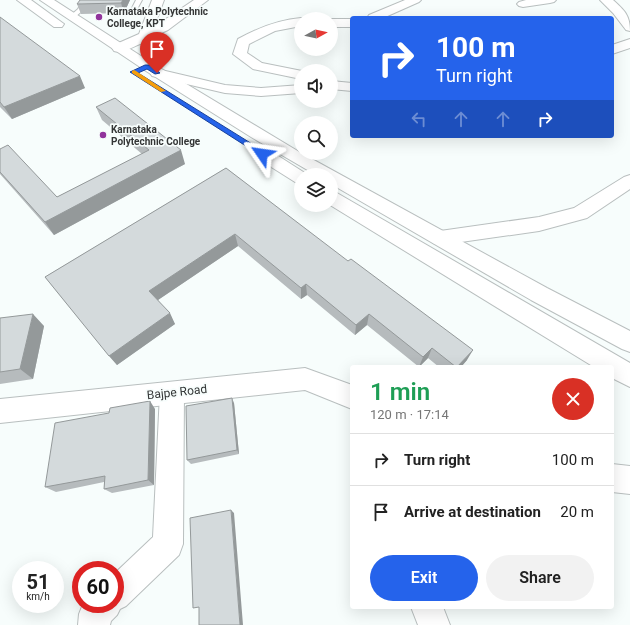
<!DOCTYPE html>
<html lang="en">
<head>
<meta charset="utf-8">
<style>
  :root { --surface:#fff; --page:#f2f2f2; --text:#222; --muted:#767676; --line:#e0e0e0; --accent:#2563eb }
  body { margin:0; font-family:Roboto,sans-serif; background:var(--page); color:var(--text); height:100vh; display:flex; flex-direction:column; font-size:15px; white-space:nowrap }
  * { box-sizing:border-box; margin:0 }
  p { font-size:13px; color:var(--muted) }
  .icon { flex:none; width:22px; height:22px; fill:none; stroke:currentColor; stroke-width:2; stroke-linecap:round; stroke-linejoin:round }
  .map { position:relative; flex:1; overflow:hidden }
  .sheet { position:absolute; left:350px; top:365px; width:264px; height:244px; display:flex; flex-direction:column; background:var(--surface); border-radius:4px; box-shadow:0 4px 16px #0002 }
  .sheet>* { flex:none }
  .top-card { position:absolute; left:350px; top:16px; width:264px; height:122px; border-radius:4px; box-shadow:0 4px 16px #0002; background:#2563eb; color:#fff; overflow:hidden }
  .needle { width:26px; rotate:82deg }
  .fabs { position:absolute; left:294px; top:12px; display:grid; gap:8px }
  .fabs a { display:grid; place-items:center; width:44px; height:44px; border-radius:50%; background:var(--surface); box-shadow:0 4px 16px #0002; font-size:20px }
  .speed { position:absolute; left:12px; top:561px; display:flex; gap:8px; font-size:20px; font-weight:700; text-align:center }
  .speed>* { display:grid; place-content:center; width:52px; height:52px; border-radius:50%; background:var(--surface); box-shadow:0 4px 16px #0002; line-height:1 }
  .speed small { font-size:10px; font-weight:400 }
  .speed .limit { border:6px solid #d22; background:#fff; color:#111 }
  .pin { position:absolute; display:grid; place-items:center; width:34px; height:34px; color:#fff; margin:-41px -17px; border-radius:50% 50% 50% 0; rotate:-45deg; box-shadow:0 0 4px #0007 }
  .pin .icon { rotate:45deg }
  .me { position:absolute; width:44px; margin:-22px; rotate:302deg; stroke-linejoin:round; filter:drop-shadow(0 0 3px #0008) }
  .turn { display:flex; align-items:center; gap:14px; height:84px; padding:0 20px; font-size:18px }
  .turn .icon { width:52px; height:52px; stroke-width:2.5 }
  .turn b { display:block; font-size:28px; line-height:34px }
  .lanes { display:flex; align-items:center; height:38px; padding:0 20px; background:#0003; justify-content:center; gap:20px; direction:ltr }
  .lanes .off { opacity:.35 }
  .round { display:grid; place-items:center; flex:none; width:42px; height:42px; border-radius:21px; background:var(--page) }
  .head { display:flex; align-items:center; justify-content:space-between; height:68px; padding:0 20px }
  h1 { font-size:24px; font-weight:600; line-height:30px; color:#1e9e55 }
  .primary-button { display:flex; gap:8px; margin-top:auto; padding:8px 20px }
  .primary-button a { flex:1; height:46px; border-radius:24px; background:var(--accent); color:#fff; font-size:16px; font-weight:600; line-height:46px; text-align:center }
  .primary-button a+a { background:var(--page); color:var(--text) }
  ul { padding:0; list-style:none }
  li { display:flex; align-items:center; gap:12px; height:52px; padding:0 20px; border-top:1px solid var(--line) }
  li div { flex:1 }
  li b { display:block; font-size:15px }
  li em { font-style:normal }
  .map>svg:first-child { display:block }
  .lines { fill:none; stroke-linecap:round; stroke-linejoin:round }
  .lane-casing { stroke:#b9bfbf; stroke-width:2 }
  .street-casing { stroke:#b9bfbf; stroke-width:2 }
  .secondary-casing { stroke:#b9bfbf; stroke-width:2 }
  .primary-casing { stroke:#b9bfbf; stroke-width:2 }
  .lane { fill:#fff; fill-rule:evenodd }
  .street { fill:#fff; fill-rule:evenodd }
  .secondary { fill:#fff; fill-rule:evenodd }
  .primary { fill:#fff; fill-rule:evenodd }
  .wall { fill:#b6bbbd }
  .shaded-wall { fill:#94999a }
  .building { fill:#d4dadc; stroke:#94999a }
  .route { fill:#2563eb; stroke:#184099 }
  .slow { fill:#f59e0b }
  .poi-dot { fill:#91339c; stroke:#f7fdfc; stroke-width:1.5 }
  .labels { text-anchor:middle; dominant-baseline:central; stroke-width:3.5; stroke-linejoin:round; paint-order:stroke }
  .far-poi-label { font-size:10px; font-weight:bold; fill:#343636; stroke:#f7fdfc; text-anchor:start }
  .street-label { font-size:12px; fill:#343636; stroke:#f7fdfc }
</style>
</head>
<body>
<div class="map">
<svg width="630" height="625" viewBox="0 0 630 625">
  <rect width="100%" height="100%" fill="#f7fdfc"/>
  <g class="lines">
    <g class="lane-casing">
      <path id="lane" d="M83,0H89L82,11L74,18H70V16L78,9Z
        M136,0H142L135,13H131L130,12Z"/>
    </g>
    <g class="street-casing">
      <path id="street" d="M152,0H164L154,27L194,0H208L168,30L150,38L149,41C138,43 125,54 114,51L112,48L114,45L139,34Z
        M405,0H421L419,2L383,18H367L369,15Z
        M556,0L554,2L550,3L523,7L519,6L517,4L519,2L526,0Z
        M600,0H613C624,10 630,15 630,31L626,30L613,13Z
        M301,18L304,19H301V26L275,31L249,44L247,53L262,63L302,71L301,79L253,69L233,54L238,39C258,28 278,20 301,18Z
        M331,19H352V27H331Z
        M630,39V48L612,54V45Z
        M157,69L225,85L261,88L301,85V93L261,96L225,93L152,76L150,73L152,70Z
        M331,81L352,83V91L331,89Z
        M630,175V189L587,218L539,231L440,245L433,243L430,238L433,233L440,231L539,217L574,208L624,177Z
        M172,382L181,385L184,393L183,544L179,555L126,606L120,609L117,615L111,621L110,625H78L79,614L83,604H115V573L153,537L160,393L163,385Z
        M411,607H443L450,625H418Z"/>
    </g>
    <g class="secondary-casing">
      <path id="secondary" d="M305,368L352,385V409L305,390L0,423V399Z
        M612,464L630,466V494L612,492Z"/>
    </g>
    <g class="primary-casing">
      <path id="primary" d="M17,0H31L64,24L62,27H54Z
        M40,0H54L155,65L301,153L547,288L630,331V352L622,349L531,300L331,184V175H316L251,137L146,71Z
        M263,149L269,150L308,175H301V184L295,182L257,158L255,154L257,150Z
        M331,191L337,193L630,363V387L612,378V367H594L330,205Z"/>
    </g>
    <use href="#lane" class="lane"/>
    <use href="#street" class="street"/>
    <use href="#secondary" class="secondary"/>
    <use href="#primary" class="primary"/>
  </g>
  <path class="wall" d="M130,0L124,13L81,14L77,4Z
    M0,17L85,88L12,119L0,107Z
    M96,107L185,164L54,235L0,174V149L57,197L142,154L102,120Z
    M226,168L467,360L461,367H439L428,358L419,367L367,325L355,335L307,295L301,299L238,246L158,300L175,324L117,365L45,277Z
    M0,318L44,326L33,379L0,384Z
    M234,403L239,454L191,464L187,460Z
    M155,409L154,485L112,493L104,489V482L56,492L45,487L109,413Z"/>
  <path class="shaded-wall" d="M123,0H130L124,13L121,3Z
    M80,76L85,88L12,119L4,107Z
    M181,150L185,164L54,235L45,222Z
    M235,234L238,246L155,302L149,291Z
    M306,284L307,295L301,299V288Z
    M170,313L175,324L117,365L109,356Z
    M33,314L44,326L33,379L20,369Z
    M369,314L367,325L355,335L356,325Z
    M432,348L428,358L419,367L423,357Z
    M473,350L467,360L461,367H457Z
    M232,398L234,403L239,454L237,450Z
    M150,401L155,409L154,485L148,480Z
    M231,510L234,513L243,625H240Z"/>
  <path class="building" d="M80,0H123L121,3L77,4Z
    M0,17L80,76L4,107L0,102Z
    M115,98L181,150L45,222L0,172V149L8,145L57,197L149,150L96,107Z
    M226,168L348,261L351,259L473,350L457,367H456L432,348L423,357L369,314L356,325L306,284L301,288L235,234L149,291L170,313L109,356L45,277Z
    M33,314L20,369L0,372V318Z
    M232,398L237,450L187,460L186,406Z
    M150,401L148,480L104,489L105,476L45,487L55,423L109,413L110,408Z
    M231,510L240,625H199V607L193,608L190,518Z"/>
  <path class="route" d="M145,65H150L160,73L155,74L147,69L138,73L265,152V155H260L130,72Z"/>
  <path class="slow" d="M134,70L136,71L166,91L161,92L132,73V71Z"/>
  <g class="poi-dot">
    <circle cx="99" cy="17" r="4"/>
    <circle cx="103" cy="135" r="4"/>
  </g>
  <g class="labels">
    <g class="far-poi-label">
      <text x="107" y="11">Karnataka Polytechnic<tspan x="107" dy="12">College, KPT</tspan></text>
      <text x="111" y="129">Karnataka<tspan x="111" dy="12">Polytechnic College</tspan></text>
    </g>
    <g class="street-label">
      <text transform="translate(177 392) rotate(-6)">Bajpe Road</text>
    </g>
  </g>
</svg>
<div class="fabs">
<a><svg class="needle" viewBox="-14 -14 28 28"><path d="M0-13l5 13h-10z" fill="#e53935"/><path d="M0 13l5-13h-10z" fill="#767676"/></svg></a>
<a><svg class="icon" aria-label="sound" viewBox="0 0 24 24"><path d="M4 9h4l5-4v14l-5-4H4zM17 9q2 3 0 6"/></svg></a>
<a><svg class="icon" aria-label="search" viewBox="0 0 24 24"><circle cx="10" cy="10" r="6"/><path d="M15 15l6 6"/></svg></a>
<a><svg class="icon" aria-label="layers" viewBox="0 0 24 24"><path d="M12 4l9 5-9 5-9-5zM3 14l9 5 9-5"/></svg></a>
</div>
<div class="speed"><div>51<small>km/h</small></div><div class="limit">60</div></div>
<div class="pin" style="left:157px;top:73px;background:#d93025"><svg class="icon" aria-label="arrive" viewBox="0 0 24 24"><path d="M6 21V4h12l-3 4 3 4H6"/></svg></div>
<svg class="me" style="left:262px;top:154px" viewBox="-20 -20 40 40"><path d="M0-17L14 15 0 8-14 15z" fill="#2563eb" stroke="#fff" stroke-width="4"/></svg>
<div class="top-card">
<div class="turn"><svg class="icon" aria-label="right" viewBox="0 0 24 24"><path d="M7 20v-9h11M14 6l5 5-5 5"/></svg><div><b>100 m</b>Turn right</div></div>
<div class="lanes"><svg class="icon off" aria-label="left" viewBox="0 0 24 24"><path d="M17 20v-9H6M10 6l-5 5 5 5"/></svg><svg class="icon off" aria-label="ahead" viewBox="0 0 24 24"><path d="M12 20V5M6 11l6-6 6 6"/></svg><svg class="icon off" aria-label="ahead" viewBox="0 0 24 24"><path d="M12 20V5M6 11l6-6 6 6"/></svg><svg class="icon" aria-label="right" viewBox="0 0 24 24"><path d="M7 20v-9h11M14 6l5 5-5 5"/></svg></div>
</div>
<section class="sheet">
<div class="head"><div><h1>1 min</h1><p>120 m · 17:14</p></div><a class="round" style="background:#d93025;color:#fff"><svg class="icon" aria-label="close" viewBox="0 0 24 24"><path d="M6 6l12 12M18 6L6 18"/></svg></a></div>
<ul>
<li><svg class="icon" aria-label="right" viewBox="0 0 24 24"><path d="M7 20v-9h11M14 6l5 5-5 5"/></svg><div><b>Turn right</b></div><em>100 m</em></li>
<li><svg class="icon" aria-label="arrive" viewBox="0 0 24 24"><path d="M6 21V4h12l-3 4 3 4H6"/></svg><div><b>Arrive at destination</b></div><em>20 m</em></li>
</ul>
<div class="primary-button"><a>Exit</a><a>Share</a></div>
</section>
</div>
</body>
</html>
